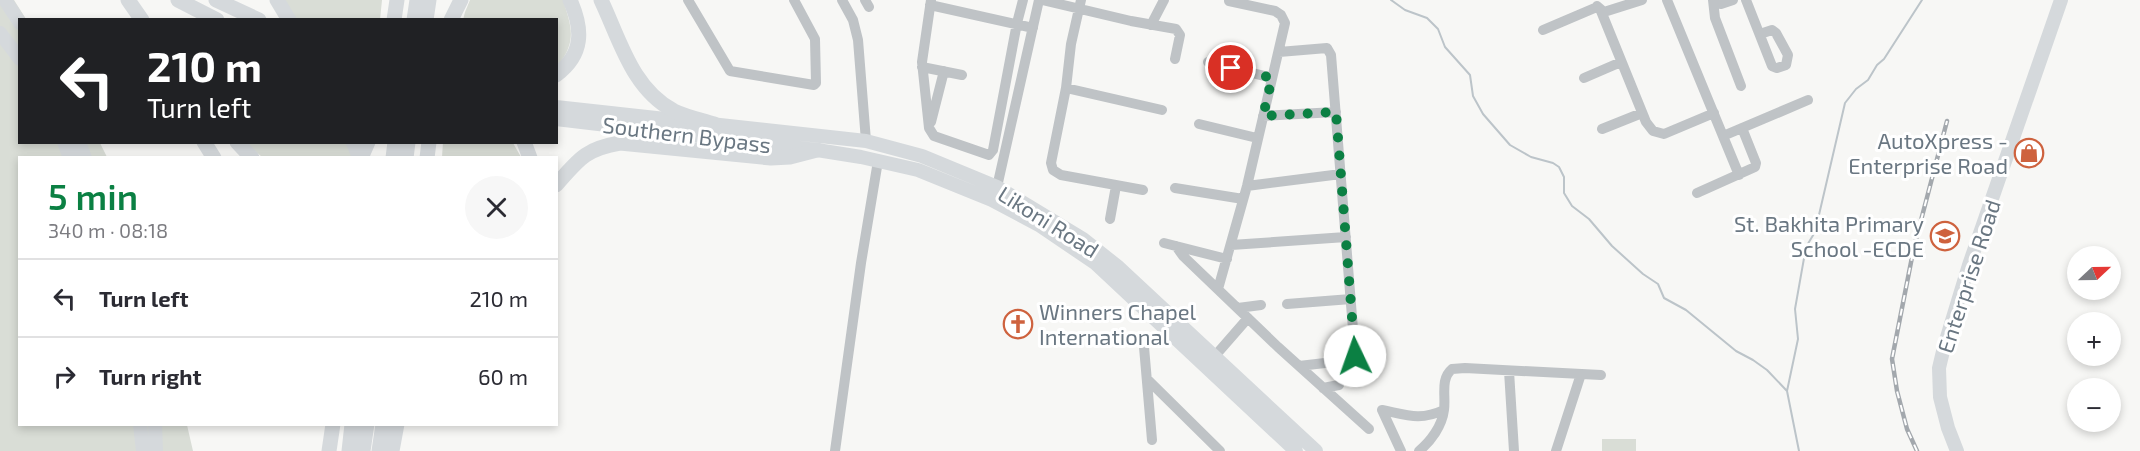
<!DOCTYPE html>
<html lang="en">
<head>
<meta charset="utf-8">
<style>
  :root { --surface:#fff; --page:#f7f7f7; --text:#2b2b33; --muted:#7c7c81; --line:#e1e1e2; --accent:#0b8043 }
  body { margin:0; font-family:"Exo 2",sans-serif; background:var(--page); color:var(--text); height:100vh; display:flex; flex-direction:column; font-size:22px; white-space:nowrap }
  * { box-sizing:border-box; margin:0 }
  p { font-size:20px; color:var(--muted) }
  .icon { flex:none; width:33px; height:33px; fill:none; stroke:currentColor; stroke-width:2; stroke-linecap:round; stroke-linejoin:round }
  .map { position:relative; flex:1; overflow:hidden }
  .sheet { position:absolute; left:18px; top:156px; width:540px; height:270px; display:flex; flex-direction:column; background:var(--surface); border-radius:0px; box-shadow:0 3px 9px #0003 }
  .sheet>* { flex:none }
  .banner { position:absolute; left:18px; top:18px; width:540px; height:126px; border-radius:0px; box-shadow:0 3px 9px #0003; background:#202124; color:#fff; overflow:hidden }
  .needle { width:39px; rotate:68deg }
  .fabs { position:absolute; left:2067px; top:246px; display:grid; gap:12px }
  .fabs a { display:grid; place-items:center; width:54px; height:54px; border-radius:50%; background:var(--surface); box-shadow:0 3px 9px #0003; font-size:30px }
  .pin { position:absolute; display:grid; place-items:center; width:51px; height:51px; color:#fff; margin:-26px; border:3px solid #fff; border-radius:50%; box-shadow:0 2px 6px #0007 }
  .me { position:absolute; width:66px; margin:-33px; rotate:357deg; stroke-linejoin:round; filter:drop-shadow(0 0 4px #0008) }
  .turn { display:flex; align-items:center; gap:21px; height:126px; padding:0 30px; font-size:27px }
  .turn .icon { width:78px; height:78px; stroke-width:2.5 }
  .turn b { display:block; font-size:42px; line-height:51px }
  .round { display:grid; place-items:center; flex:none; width:63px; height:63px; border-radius:32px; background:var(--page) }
  .summary { display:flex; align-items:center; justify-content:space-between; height:102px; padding:0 30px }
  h1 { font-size:36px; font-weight:600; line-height:45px; color:var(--accent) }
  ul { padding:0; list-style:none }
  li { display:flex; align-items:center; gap:18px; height:78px; padding:0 30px; border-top:2px solid var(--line) }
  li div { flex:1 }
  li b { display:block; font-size:22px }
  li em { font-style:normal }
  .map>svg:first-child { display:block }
  .green { fill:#d9ddd6 }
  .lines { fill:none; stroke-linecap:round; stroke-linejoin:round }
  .stream { stroke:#bcc4c9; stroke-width:2 }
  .minor { stroke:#bfc3c6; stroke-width:10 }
  .major { stroke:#d5d9dc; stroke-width:14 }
  .highway { stroke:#d5d9dc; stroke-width:15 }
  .rail-casing { stroke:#a3a8ad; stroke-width:4.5 }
  .rail { stroke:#fff; stroke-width:2; stroke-dasharray:7; stroke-linecap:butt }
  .route { stroke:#0b8043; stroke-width:10; stroke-dasharray:0 18 }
  .labels { text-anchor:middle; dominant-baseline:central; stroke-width:6; stroke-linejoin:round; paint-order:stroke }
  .street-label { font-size:22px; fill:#6a7782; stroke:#fff }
  .poi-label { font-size:22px; fill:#6a7782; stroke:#fff; text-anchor:end }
</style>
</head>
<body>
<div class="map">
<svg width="2140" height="451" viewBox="0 0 2140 451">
  <rect width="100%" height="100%" fill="#f7f7f5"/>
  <path class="green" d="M0,0H14L26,19L20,20V142L100,143L107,157L20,158V424L187,425L193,451H0Z
    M280,0H382L380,20L296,19Z
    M470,0H563C572,28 577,42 557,67L556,20H463L465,12Z
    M443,142L513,143L521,157H442Z
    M246,143H363L354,158L262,157Z
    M1602,439H1636V451H1602Z"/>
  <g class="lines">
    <path class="stream" d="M1391,0L1405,10L1427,18L1438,29L1445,47L1470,75L1473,96L1483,114L1510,145L1531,157L1553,163L1559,167L1564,177V193L1572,206L1589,219L1612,246L1643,274L1658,284L1664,298L1686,310L1736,351L1753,360L1767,370L1787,391
      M1799,451L1787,391L1798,339L1795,309L1806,247L1815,232L1845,103L1856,89L1868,80L1877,65L1884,59L1922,0"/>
    <path class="minor" d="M688,0L730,71L814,85L816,83L815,39L794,0
      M842,0L853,20L858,40L866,141
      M865,0L869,7
      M931,0L922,62L929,128L934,136L989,155L993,150L1017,23L1023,0
      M1042,0L1131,21L1176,29L1180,35L1175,59
      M1081,0L1071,44L1066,88L1051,163L1053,170L1061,175L1143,190
      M1667,0L1739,175
      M1713,0L1715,18L1741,86
      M1713,0L1721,4L1733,0
      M1746,0L1772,66L1777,68L1786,65L1788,55L1776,33L1772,30L1760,34
      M930,5L1033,28
      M1597,6L1604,12L1642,0
      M1601,11L1646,122L1653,131L1664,134L1714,113
      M1151,25L1164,0
      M1543,30L1597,7
      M1279,52L1327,48L1331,55L1355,354L1351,360L1299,366
      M1208,62L1272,78
      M922,67L962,75
      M1584,78L1621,62
      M1066,88L1162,110
      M1263,116L1336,112
      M931,122L944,71
      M1199,124L1257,138
      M1602,129L1642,113
      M1723,136L1808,100
      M1247,186L1341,174
      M997,187L1039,0
      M1175,188L1243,199
      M1697,193L1755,167L1756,163L1742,128
      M1110,219L1116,186
      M1164,243L1227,259
      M1231,245L1346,237
      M1176,246L1183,256L1278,347L1369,429
      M1218,289L1247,186L1285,23L1281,15L1275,11L1229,1
      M1287,304L1351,299
      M1238,308L1261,305
      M1144,347L1152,440
      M1214,357L1248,318
      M1509,371L1514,451
      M1147,379L1220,451
      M1323,388L1339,385
      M1382,410C1407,415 1420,421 1444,410
      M1382,410L1401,451
      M835,451L861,263L878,161
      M1419,451C1431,441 1442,426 1444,410C1446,396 1440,379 1452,369L1465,368L1601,375
      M1556,451L1581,374"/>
    <path class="major" d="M5,0L20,23
      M0,33L20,59
      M556,107L866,141L922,156L997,187L1083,239L1117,266L1316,451
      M556,119L817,150L861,157L918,170L992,200L1039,225L1095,263L1296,451
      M64,142L70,158
      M79,142L85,158
      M140,424L143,451
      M155,424L156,451
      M1957,451L1948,428L1940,397L1939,368L1944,347L1969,265L2061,0"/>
    <path class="highway" d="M128,0L142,20
      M178,0L217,20
      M216,0L259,20
      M277,0L289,20
      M601,0C620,40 632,89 674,111C687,117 701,120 714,124
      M394,20L397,0
      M414,20L417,0
      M426,20L429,0
      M451,20L461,0
      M556,75C584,54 583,29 570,0
      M204,142L214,158
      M237,142L252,158
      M353,142L360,158
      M524,142L530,158
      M361,158L368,142
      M393,158L395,142
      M406,158L408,142
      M427,158L429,142
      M556,185C579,159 585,149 620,143L771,158L790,157L817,150
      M329,451L333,424
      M349,451L352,424
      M363,451L367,424
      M379,451L383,424
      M392,451L397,424"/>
    <g class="rail-casing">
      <path id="rail" d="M1917,451L1907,429L1897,391L1892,359L1914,247L1947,121"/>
    </g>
    <use href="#rail" class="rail"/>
  </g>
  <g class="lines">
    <path class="route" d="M1231,68L1272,78L1263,116L1336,112L1355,356"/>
  </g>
  <defs>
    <g id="shop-ring" transform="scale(1.5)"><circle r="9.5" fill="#fff" stroke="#ce623e" stroke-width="1.5"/><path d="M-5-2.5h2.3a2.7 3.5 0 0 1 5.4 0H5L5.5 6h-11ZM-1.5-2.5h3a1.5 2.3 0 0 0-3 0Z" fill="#ce623e"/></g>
    <g id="school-ring" transform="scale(1.5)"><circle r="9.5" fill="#fff" stroke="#ce623e" stroke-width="1.5"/><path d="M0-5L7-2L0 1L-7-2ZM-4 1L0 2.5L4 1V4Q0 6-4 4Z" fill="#ce623e"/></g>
    <g id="church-ring" transform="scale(1.5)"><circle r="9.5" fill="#fff" stroke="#ce623e" stroke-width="1.5"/><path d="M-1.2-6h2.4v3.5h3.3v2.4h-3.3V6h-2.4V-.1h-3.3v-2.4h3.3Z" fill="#ce623e"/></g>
  </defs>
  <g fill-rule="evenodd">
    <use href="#shop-ring" x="2029" y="153"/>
    <use href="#school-ring" x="1945" y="236"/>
    <use href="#church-ring" x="1018" y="324"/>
  </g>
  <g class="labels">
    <g class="street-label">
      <text transform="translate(687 134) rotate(7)">Southern Bypass</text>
      <text transform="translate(1049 221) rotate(32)">Likoni Road</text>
      <text transform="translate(1968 276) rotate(-72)">Enterprise Road</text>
    </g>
    <g class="poi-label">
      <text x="2008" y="140">AutoXpress -<tspan x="2008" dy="25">Enterprise Road</tspan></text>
      <text x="1924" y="223">St. Bakhita Primary<tspan x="1924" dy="25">School -ECDE</tspan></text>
      <text x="1039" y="311" text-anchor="start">Winners Chapel<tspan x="1039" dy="25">International</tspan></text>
    </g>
  </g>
</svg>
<div class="fabs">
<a><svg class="needle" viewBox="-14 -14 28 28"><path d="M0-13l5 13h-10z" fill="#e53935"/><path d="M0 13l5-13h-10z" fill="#7c7c81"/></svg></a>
<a>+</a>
<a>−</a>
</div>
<div class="pin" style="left:1231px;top:68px;background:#d93025"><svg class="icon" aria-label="arrive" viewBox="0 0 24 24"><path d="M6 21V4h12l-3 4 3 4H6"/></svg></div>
<svg class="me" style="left:1355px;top:356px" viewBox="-20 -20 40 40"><circle r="19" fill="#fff"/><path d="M0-13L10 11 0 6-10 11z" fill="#0b8043"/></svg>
<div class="banner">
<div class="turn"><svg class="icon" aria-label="left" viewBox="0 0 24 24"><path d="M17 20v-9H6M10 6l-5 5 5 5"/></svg><div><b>210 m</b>Turn left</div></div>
</div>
<section class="sheet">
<div class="summary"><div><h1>5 min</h1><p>340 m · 08:18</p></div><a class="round"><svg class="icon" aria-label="close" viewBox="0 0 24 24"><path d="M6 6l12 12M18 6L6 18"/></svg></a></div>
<ul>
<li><svg class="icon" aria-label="left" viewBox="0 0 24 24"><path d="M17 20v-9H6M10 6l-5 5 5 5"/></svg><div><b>Turn left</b></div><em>210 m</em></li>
<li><svg class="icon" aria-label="right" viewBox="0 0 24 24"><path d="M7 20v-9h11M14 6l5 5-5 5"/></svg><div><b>Turn right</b></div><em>60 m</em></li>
</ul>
</section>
</div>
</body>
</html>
